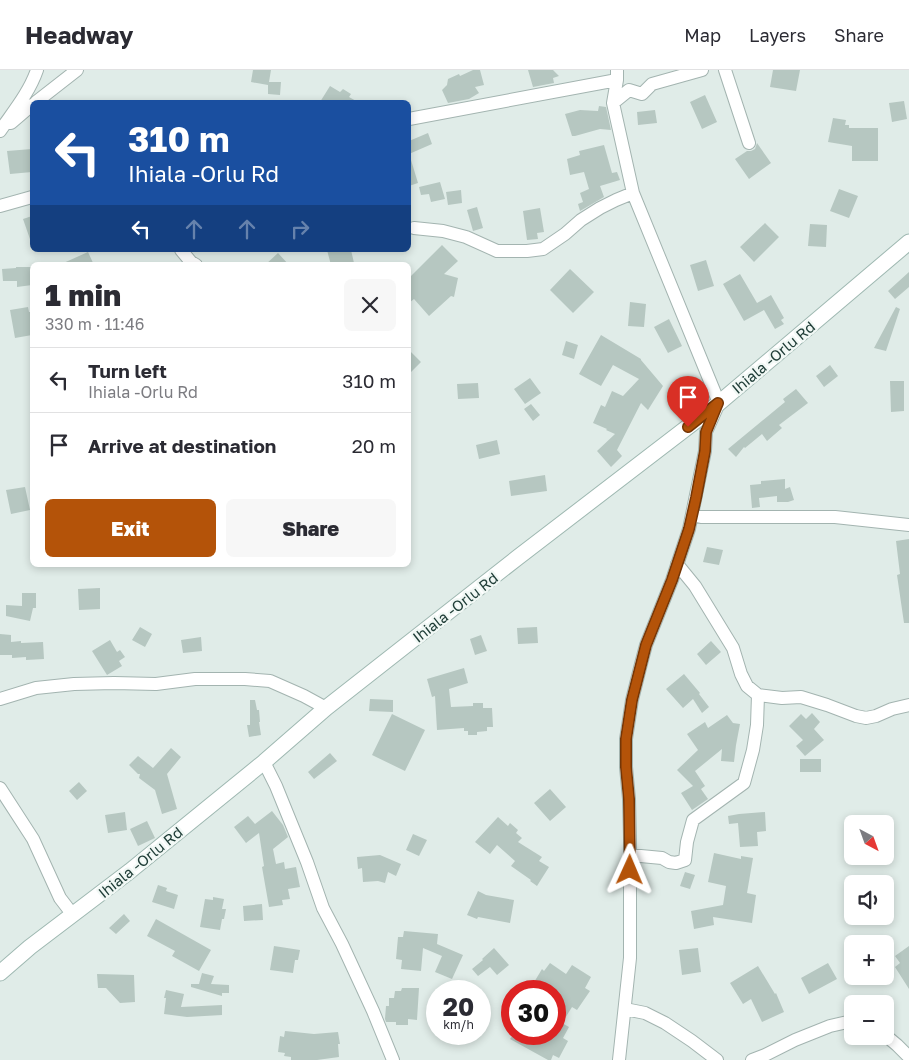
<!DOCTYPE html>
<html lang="en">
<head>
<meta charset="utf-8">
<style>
  :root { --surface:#fff; --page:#f7f7f7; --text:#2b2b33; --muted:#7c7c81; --line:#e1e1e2; --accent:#b45309 }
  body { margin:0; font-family:"Golos Text",sans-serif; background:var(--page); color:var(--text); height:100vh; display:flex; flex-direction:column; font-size:19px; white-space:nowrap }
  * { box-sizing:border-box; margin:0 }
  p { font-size:16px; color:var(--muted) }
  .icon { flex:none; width:28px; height:28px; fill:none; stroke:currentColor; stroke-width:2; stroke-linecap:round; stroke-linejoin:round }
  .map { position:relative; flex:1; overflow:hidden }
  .drawer { position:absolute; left:30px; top:192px; width:381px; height:305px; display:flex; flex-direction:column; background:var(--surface); border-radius:8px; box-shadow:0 2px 8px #0003 }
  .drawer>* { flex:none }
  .guide { position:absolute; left:30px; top:30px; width:381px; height:152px; border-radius:8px; box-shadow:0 2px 8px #0003; background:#1a4fa0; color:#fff; overflow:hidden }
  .needle { width:32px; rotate:139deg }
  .controls { position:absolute; left:844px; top:745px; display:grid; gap:10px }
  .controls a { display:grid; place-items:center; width:50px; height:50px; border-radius:8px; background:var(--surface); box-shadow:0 2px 8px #0003; font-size:25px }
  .speed { position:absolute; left:426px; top:910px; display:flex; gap:10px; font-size:25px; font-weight:700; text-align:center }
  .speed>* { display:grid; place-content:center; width:65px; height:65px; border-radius:50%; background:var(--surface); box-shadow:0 2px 8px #0003; line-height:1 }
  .speed small { font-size:12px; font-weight:400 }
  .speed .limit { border:8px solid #d22; background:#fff; color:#111 }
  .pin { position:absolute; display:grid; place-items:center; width:42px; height:42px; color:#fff; margin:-51px -21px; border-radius:50% 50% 50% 0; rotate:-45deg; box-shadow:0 0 5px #0007 }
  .pin .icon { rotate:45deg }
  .me { position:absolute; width:55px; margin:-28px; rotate:1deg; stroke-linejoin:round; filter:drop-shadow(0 0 4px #0008) }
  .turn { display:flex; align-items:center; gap:18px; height:105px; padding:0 15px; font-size:22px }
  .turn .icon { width:65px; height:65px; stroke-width:2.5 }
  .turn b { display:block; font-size:35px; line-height:42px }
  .lanes { display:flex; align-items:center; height:48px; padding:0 15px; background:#0003; justify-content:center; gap:25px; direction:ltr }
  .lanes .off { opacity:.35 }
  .round { display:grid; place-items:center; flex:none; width:52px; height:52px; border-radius:8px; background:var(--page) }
  .overview { display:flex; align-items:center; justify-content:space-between; height:85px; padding:0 15px }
  h1 { font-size:30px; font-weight:800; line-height:38px }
  .cta { display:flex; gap:10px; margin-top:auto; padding:10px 15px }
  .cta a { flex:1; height:58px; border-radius:8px; background:var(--accent); color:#fff; font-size:20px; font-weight:800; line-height:58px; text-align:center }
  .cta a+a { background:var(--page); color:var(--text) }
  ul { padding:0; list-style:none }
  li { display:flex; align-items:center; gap:15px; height:65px; padding:0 15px; border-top:1px solid var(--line) }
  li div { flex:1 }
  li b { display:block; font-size:19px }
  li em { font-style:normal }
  header { display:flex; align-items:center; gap:30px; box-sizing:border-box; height:70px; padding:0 25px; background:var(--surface); border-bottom:1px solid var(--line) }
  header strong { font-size:24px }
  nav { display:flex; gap:28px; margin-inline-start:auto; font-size:18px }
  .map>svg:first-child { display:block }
  .building { fill:#b6c7c1 }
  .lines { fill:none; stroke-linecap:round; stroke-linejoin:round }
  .minor-casing { stroke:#a3b4b0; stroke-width:14 }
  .secondary-casing { stroke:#9eb8b1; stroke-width:17 }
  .minor { stroke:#fff; stroke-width:12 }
  .secondary { stroke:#fff; stroke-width:15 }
  .route-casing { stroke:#753606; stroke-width:12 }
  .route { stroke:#b45309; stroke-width:9 }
  .labels { text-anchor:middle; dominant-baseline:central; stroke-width:4.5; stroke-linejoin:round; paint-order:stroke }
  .street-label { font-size:15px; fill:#203e38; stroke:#f1f8f5 }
</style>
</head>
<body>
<header>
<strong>Headway</strong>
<nav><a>Map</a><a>Layers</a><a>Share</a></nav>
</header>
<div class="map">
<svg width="909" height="990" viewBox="0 0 909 990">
  <rect width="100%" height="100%" fill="#e0ece8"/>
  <path class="building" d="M253,0H271L269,12H281L280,25L268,24V12V15L251,12Z
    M473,0H480L484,15L475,17L479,23L469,29L448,33L442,20L447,15L448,9L459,4L460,6Z
    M528,0H553L559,6L553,8L554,13L533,17Z
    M773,0H800L796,21L770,17Z
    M330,16L340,22L343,19L351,24L349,27L358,32H320Z
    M705,25L717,52L702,59L690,32Z
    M904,31L907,49L892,52L889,33Z
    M599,36L606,37L611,60L600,59L575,66H572L565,44L580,40L598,41Z
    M655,40L657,53L638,55L637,42Z
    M833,48L846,50L845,55H849V58H878V91H852V76L828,72Z
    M428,63L432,74L409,84V71Z
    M757,73L771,93L749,109L735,89L747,81H751L755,79Z
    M604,75L612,103L617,102L620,110L600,116L604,127L580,141L578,134L583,132L580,123L589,119L584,102L570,105L567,89L580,85L579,81Z
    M32,79V102L10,104L7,81Z
    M409,90H411L418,113L409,116Z
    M440,112L445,129L431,132L429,124L421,125L419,117Z
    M839,119L858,126L849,148L830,141Z
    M461,120L462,133L448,135L446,122Z
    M477,137L483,158L473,161L467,140Z
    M540,138L544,162L537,163L538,169L527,170L523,141Z
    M32,146V171L31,172L23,149Z
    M765,153L779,167L754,192L740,177Z
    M810,154L827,155L826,177L808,176Z
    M442,175L458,191L444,204L458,208L454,227L451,226L429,246L414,229L409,233V208Z
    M327,180H351L354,193L347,195H331Z
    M88,182L94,195H59Z
    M278,183L289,195H265Z
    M706,190L714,216L698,221L690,195Z
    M16,197H32V215L17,217V211H3L2,199L16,198Z
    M570,199L594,222L573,243L550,220Z
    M909,202V217L895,229L888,221Z
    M740,204L757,233L771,225L784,248L781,250L784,254L775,259L764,240L744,251L723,214Z
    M630,232L646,234L644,257L628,256Z
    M28,237L29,242H32V265L15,268L10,240Z
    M896,237L900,239L886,281L874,278Z
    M669,249L682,276L668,283L654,257Z
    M601,265L641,289V290L663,316L648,340L641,333L617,380L622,386L611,397L597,381L615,364L606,360L607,359L593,353L601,335L605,337L612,321L623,326L639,309L613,295L601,316L579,304Z
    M566,271L578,275L574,289L562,285Z
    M409,280L421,292L409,304Z
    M830,295L838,306L824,317L816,306Z
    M530,308L541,323L525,334L514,319Z
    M890,311H904V341L891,342Z
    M478,313L479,328L458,329L457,314Z
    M796,319L808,333L779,355L782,358L767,371L762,364L745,378L744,377L736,387L728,379L785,332L783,329Z
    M531,334L540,345L533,351L524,339Z
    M497,370L500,384L479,389L476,375Z
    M545,405L547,421L511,426L509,411Z
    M785,409V419L790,417L794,430L788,432H777V426L759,428L760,437L752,438L750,415L761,414V411Z
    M25,417L30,440L11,444L6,420Z
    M909,469V553H904L897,505L900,504L896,471Z
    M707,477L723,480L719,495L703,492Z
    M100,518V539L79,540L78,519Z
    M22,523H36V538H33L30,551L6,546V535L22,536Z
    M140,557L152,564L145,577L132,570Z
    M537,557L538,573L518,574L517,558Z
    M0,564L11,565V572L21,571V573L43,572L44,589L26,590V587L12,588V585H0Z
    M481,565L487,581L475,585L470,569Z
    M201,567L202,581L183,583L181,570Z
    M110,570L117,582L120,580L125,587L119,591L122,596L107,605L92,581Z
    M711,571L721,582L706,595L697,584Z
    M464,598L468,613L449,619L451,637L473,636V633H483V638H492L493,657H487V661L477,662V665H468V661H464V658L437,660L435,626L432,627L427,609Z
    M684,604L700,623L699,624L709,637L702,643L693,629L683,638L666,619Z
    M370,629L393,630V642L369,641Z
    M250,630H255L257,640H259L260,652H259L261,665L249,667L247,655H250Z
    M812,643L820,652L814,659L824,670L805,686L796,676L803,670L789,656L801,644L806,649Z
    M392,644L425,660L405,701L372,685Z
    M727,645L733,653L740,654L736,675L734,692L721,691L722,679L695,701L705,716L701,719L708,729L692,740L681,723L693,716L677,700L698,680L687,664L705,652L708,658Z
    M171,678L181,687L167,704L177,739L162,744L155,720L139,708L140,704H138L129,695L138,686L153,698Z
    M330,683L337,691L314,709L308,702Z
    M800,689H821V702H800Z
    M79,712L87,721L77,730L69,721Z
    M550,719L566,737L550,751L534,733Z
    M272,741L283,755L288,767L273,779L276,794L284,792L285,799L296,797L300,817L288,819L290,829L282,830L283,835L269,837L262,797L264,796L259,763L246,773L234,757L248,746L255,754Z
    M125,742L127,760L108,763L105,745Z
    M765,742L766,761L757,762L758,776L740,777L738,753L729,754L728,746L739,744Z
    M498,747L508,756L510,753L518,760L516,763L522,768L518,772L542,787L539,791L549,797L537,816L530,811L531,810L511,796L515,791L497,775L490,784L475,772Z
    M147,751L155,768L138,776L130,759Z
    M413,764L427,770L419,786L406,780Z
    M714,783L741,789V786L753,788L747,823L756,825L752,853L713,847L714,855L694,859L691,841L723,835L726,816L708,812Z
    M380,785L401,794L396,806L388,802L385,813L378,811L363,812L362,798L358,799L357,787Z
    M685,802L695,805L690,819L680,816Z
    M158,815L167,818L166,821L178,825L174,839L152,832Z
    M478,821L486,825L514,830L510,853L478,847L477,849L467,845Z
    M213,827L224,829L222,839H226L224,849H222L220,860L200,857L205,829L213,830Z
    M262,834L263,850L244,851L243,836Z
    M124,844L130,851L116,864L109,858Z
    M156,849L211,880L199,901L172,886L175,881L147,866Z
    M404,861L438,864L437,874L463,885L452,909L435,902L442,886L423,878L421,901L401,899L402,890L396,889L398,867H403Z
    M274,876L300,880L298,890H295L293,903L270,900Z
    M909,876V919L895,897L900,893L895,886Z
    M494,878L509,895L497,905L490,897L478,906L472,899L483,890L482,889Z
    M698,878L701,902L682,905L679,880Z
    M550,893L566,904L572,895L591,907L585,918L590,921L577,940L572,937L562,953L569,957L563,968L568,971L559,988L553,985L551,990H548L510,969L514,964H529L538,969L540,964H555V921H531L535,916L533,914L542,899L544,901Z
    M828,893L837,909L809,924L801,908Z
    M758,896L775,924L776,923L784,942L762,952L751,929L743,934L730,913Z
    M202,903L214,906L211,914L229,915V923H222V926L191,917V914H199Z
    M97,904L134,905L135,932L120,933L106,918H98Z
    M402,918H419L417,950L408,949V955H396V952H386L385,949L386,936H389V928H394L395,921H401Z
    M166,920L184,924L181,937L222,935V945L187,947L164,944L166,928H164Z
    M285,961L314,964L338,962L340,974H338L339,987L317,990H291V987L284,986L285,983L278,982L280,966L284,967Z"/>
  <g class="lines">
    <g class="minor-casing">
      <path id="minor" d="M617,0V10L613,33L633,123L719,333L706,362L705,381L689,459L672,510L646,575L641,594L632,630L626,669V697L629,729L630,769V888L619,990
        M725,0L749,73
        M36,32L77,0
        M613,33L629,20L642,24L652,14L702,0
        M409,49L617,10
        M11,53L32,35
        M0,61C13,42 29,23 37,0
        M0,136L32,127
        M414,158L443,161L466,167L497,181H527L543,179L565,164L581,150L600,138L616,130L633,123
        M181,180L191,192L196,195
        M692,445L701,447H835L909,455
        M677,494L695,516L733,578L741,604L747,616L758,625L782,628L801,627L827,635L856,646L866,648L876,646L892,639L909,635
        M0,629L36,618L74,614L114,613L156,614L195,609H245L270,611L304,626L326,638
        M264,692L276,716L289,748L307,792L323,838L342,874L373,941L393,990
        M0,718L33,769L60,828L73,845
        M630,785L662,788L669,792L676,793L685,790L687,772L693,750L744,713L753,680L757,655L758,625
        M625,939L645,943L665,953L692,971L717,990
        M885,965L897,975L909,987
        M752,990L765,985L795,970L830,956L852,951"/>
    </g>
    <g class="secondary-casing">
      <path id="secondary" d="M0,903L30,877L130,801L264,692L326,638L517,488L719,333L909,172"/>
    </g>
    <use href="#minor" class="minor"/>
    <use href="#secondary" class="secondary"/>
  </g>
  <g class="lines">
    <g class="route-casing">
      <path id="route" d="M630,800L629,729L626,697V669L632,630L646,575L672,510L689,459L696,428L705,381L706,362L718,333L688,357"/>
    </g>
    <use href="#route" class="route"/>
  </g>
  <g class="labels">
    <g class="street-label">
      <text transform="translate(773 287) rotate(-40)">Ihiala -Orlu Rd</text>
      <text transform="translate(455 537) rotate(-38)">Ihiala -Orlu Rd</text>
      <text transform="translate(140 792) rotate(-39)">Ihiala -Orlu Rd</text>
    </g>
  </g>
</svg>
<div class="controls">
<a><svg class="needle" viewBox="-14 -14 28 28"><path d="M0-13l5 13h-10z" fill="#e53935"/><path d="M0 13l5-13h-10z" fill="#7c7c81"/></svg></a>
<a><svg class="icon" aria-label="sound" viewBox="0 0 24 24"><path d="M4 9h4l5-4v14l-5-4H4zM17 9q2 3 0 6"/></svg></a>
<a>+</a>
<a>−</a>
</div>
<div class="speed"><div>20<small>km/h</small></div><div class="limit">30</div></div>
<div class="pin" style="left:688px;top:357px;background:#d93025"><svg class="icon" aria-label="arrive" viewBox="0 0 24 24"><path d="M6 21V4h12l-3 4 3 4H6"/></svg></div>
<svg class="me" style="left:630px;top:800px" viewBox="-20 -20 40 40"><path d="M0-17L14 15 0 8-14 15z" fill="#b45309" stroke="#fff" stroke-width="4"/></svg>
<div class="guide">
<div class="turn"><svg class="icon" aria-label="left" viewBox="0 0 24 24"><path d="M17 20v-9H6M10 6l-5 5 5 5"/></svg><div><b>310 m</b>Ihiala -Orlu Rd</div></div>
<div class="lanes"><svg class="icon" aria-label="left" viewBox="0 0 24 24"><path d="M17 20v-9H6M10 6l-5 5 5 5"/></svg><svg class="icon off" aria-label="ahead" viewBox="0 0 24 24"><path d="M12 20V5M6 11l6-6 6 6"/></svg><svg class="icon off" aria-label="ahead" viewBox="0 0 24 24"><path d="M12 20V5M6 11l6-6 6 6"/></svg><svg class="icon off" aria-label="right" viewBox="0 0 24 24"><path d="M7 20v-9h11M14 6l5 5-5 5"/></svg></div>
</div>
<section class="drawer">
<div class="overview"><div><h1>1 min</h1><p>330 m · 11:46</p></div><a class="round"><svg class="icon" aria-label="close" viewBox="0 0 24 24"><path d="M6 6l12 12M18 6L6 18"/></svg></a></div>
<ul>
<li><svg class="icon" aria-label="left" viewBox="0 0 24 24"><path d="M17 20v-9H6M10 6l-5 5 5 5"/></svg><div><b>Turn left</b><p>Ihiala -Orlu Rd</p></div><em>310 m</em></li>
<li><svg class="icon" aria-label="arrive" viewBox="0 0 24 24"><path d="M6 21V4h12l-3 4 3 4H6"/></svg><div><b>Arrive at destination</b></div><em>20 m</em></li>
</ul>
<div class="cta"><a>Exit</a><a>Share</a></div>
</section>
</div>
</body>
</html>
